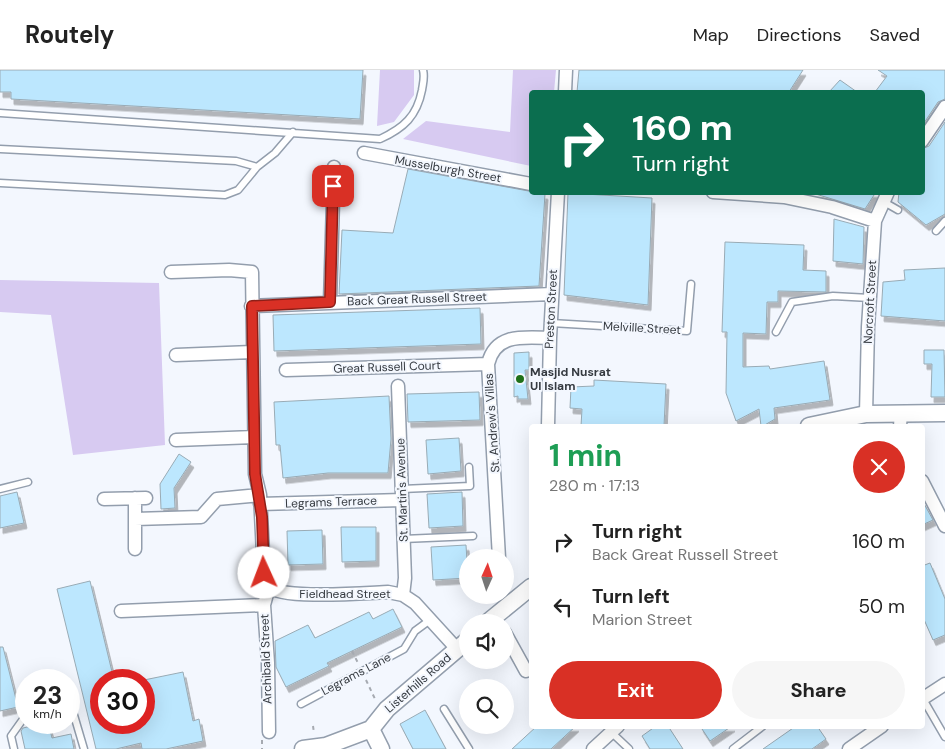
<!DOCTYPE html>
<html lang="en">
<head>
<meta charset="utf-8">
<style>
  :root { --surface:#fff; --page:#f6f6f6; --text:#222; --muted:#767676; --line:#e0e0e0; --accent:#d93025 }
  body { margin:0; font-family:"DM Sans",sans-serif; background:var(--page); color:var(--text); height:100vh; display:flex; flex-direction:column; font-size:19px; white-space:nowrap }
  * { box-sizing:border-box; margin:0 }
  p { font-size:16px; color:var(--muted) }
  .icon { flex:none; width:28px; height:28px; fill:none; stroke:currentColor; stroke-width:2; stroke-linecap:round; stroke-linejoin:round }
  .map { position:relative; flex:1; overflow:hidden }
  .panel { position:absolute; left:529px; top:354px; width:396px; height:305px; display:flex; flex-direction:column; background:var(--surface); border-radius:5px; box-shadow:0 5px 20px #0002 }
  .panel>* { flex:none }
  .banner { position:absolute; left:529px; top:20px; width:396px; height:105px; border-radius:5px; box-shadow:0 5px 20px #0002; background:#0b6e4f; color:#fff; overflow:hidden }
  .needle { width:32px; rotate:3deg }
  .fabs { position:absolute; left:459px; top:479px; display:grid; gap:10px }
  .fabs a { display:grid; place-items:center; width:55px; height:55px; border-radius:50%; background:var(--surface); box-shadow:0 5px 20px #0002; font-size:25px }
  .speed { position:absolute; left:15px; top:599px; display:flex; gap:10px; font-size:25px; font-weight:700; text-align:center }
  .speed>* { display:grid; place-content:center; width:65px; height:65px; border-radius:50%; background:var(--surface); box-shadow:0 5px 20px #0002; line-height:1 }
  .speed small { font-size:12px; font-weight:400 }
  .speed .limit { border:8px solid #d22; background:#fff; color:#111 }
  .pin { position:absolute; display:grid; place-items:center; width:42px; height:42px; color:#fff; margin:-21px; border-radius:10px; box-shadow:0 2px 8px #0006 }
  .me { position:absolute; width:55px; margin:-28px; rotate:358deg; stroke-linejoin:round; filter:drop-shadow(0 0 4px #0008) }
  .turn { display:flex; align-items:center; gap:18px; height:105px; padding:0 20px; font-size:22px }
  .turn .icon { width:65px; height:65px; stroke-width:2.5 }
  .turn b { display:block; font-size:35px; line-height:42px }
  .round { display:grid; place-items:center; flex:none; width:52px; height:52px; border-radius:26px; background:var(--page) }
  .head { display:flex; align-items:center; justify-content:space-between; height:85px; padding:0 20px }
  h1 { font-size:30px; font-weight:700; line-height:38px; color:#1e9e55 }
  .cta { display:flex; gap:10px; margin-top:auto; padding:10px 20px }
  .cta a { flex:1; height:58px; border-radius:30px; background:var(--accent); color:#fff; font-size:20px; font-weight:700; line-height:58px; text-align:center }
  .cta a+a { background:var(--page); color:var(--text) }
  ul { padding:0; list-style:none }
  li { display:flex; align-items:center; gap:15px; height:65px; padding:0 20px }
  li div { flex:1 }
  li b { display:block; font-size:19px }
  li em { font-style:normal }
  header { display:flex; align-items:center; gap:30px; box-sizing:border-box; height:70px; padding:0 25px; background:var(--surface); border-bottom:1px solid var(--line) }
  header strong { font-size:24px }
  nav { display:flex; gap:28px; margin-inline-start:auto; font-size:18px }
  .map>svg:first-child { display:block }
  .green { fill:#d7caf1 }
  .building { fill:#bce7fe; stroke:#99abb5; filter:url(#shadow) }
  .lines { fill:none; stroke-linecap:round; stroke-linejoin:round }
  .service-casing { stroke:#939ead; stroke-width:9 }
  .minor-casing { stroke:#939ead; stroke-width:15 }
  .tertiary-casing { stroke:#939ead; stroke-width:19 }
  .path { stroke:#a6aab1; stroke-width:2; stroke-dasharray:4 4; stroke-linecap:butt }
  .service { stroke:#fff; stroke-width:6 }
  .minor { stroke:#fff; stroke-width:12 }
  .tertiary { stroke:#fff; stroke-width:16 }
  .route-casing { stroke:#8d1f18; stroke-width:12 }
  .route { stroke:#d93025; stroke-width:9 }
  .poi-dot { fill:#1e7019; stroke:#f3f7fe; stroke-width:2 }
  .labels { text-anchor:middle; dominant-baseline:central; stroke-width:4; stroke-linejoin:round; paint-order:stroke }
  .street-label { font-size:12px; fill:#353a40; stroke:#f3f7fe }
  .poi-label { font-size:12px; font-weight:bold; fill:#353a40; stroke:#f3f7fe; text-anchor:start }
</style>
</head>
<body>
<header>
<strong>Routely</strong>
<nav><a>Map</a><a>Directions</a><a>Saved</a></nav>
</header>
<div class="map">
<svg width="945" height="679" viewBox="0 0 945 679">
  <defs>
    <filter id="shadow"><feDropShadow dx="3" dy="5.5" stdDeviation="0" flood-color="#0004"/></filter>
  </defs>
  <rect width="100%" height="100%" fill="#f3f7fe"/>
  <path class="green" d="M380,0H414V25L394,52L377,56Z
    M513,0H556L554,22H531V96L403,69L426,51L510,62Z
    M0,210L159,213L165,375L73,385L51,245L0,242Z"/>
  <path class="building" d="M0,0H363L360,49L11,29V22H0Z
    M579,0H803L789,22H577Z
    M878,0H945V29L938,32L922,56V22H875L887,6Z
    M840,10L857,22H829Z
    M945,52V144L926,155L898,132L899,122H922V79L929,76Z
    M408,99L545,124L539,216L339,224L342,160L393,163Z
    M809,122H876L865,139Z
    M568,123L652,128L648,235L564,225Z
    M834,149L864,157L863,194L833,191Z
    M725,172L804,175L803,200L826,201V222L778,221V232H767L766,264L743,263V297L769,296L770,299L824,291L830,330L774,338L775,349L763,356H761L759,339L736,351L726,323L727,262H722Z
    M945,198V251L881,246L883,212L905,210L904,200Z
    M480,238L481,274L274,281L273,245Z
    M924,280H944L945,327H931L932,294H924Z
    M529,282V300H525L528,329H518V326L514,327V283Z
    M594,310L666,314L664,356H581L582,339L570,338L571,317L594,316Z
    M479,322L480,350L408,352L407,324Z
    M389,326L391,369L388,403H328L283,408L280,375H276L274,332Z
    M459,368L461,401L428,404L426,370Z
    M179,384L191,392L174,418L175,438L161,439L160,414Z
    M17,422L24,453L0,458V426Z
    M462,422L463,456L429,458L427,424Z
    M922,430L933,450L922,455Z
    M341,457H376V491L342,492Z
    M322,460L323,494L288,495L287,461Z
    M466,475L468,508L433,510L431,477Z
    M930,493L945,529V565L933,570L922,545V496Z
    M90,511L114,610H101V652H144V610L183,602L193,651L199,649L203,671L166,679H142L141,673L116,679H96L57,519Z
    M393,539L402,557L327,593L329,596L286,617L276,597L275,571L308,555L315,568L369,542L373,549Z
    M0,577H3L18,637L0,641Z
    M425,640L446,679H413L400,654Z
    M48,652L52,668L71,664L74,679H25L21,661L23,658Z
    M537,656H576L551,679H512Z
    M656,656H668L683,679H650L642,666Z
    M700,656H732L710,671Z
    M796,656H817L826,669L812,679H763Z"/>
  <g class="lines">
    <g class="service-casing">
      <path id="service" d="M0,43L380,69C404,58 417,46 422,20C423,13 425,7 423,0
        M0,79L236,91L257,97
        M0,113L225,125L238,120L257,97L275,83L293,62
        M884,132L898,140
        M936,161L945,151
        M551,253L687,261L691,214
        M776,262L792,232L833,226L870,228
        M0,419L28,412
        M402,419L470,416L469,397
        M403,469L473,466
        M923,629L945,667
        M301,634L404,579L415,561L430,550
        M71,635L84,679
        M444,639L469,679
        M611,662L629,679
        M14,679L11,666L26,645
        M733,679L763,656"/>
    </g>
    <g class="minor-casing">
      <path id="minor" d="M565,22L566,0
        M922,71L945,37
        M364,83L531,114
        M713,122L784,127L832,137L875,151
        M171,202L229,200L252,202L255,404L260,425L264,503L267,516C282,530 364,523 388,522L403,525L415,533L457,579
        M330,232L334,97
        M251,236L552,224
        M176,285L252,282
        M286,300L488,294
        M398,316L405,508L403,525
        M866,344L868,257L875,151L888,122
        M548,356L550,268L558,122
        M900,356L901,343
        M176,370L254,367
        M922,411L945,456
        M135,428V479
        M104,429L146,428
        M260,434L402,430
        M135,449L201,447L217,429L260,425
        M499,488L488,294C495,263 524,267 550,268
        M121,541L264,535
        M505,563L526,601
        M922,629L945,614
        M269,662L268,593L264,535L267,524L271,520
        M593,679L618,656
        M849,679L882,656"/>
    </g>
    <g class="tertiary-casing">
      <path id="tertiary" d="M809,356L866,344L945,343
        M488,552L531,517
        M371,659L387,639L468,570
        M371,659L381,679
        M303,679L326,676L371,659"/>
    </g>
    <path class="path" d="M352,581L359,595
      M366,610L376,631
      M313,656L314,663
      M262,670V679"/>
    <use href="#service" class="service"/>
    <use href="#minor" class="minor"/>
    <use href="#tertiary" class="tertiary"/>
  </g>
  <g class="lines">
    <g class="route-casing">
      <path id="route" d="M264,503L262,447L255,404L252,236L330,232L333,116"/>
    </g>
    <use href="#route" class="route"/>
  </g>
  <circle class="poi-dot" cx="520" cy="309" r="5"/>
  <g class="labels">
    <g class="street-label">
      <text transform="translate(448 99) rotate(10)">Musselburgh Street</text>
      <text transform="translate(417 229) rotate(-2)">Back Great Russell Street</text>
      <text transform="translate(870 232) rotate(-87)">Norcroft Street</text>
      <text transform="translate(551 239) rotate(-87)">Preston Street</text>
      <text transform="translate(642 258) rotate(3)">Melville Street</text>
      <text transform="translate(387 297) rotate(-2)">Great Russell Court</text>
      <text transform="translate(492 353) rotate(-94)">St. Andrew's Villas</text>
      <text transform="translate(402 420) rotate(-92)">St. Martin's Avenue</text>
      <text transform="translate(331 432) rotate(-2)">Legrams Terrace</text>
      <text x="345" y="524">Fieldhead Street</text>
      <text transform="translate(266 589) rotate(-92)">Archibald Street</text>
      <text transform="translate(356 604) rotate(-28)">Legrams Lane</text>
      <text transform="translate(418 613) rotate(-41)">Listerhills Road</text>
    </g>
    <g class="poi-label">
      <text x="530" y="302">Masjid Nusrat<tspan x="530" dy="14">Ul Islam</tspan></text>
    </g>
  </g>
</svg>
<div class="fabs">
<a><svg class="needle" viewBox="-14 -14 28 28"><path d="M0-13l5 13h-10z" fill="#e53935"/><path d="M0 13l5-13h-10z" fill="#767676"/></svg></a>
<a><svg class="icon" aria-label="sound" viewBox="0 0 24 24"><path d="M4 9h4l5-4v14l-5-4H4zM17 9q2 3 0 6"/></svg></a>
<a><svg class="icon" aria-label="search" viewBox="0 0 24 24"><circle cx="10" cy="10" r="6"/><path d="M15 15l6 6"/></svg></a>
</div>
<div class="speed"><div>23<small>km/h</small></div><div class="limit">30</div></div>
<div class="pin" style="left:333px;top:116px;background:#d93025"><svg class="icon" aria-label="arrive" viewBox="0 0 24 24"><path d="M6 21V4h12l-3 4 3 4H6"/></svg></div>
<svg class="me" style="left:264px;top:503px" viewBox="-20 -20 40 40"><circle r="19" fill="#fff"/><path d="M0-13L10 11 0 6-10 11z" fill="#d93025"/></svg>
<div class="banner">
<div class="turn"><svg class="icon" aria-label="right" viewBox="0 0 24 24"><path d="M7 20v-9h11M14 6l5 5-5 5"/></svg><div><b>160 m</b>Turn right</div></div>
</div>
<section class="panel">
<div class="head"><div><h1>1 min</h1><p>280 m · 17:13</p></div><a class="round" style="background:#d93025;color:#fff"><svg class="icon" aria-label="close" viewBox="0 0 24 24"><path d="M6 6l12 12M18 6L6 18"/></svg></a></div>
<ul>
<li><svg class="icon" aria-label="right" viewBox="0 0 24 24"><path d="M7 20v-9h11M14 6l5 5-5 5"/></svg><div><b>Turn right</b><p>Back Great Russell Street</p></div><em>160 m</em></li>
<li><svg class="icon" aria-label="left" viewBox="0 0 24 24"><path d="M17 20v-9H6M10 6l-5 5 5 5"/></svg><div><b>Turn left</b><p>Marion Street</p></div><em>50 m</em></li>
</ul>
<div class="cta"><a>Exit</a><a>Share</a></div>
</section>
</div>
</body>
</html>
